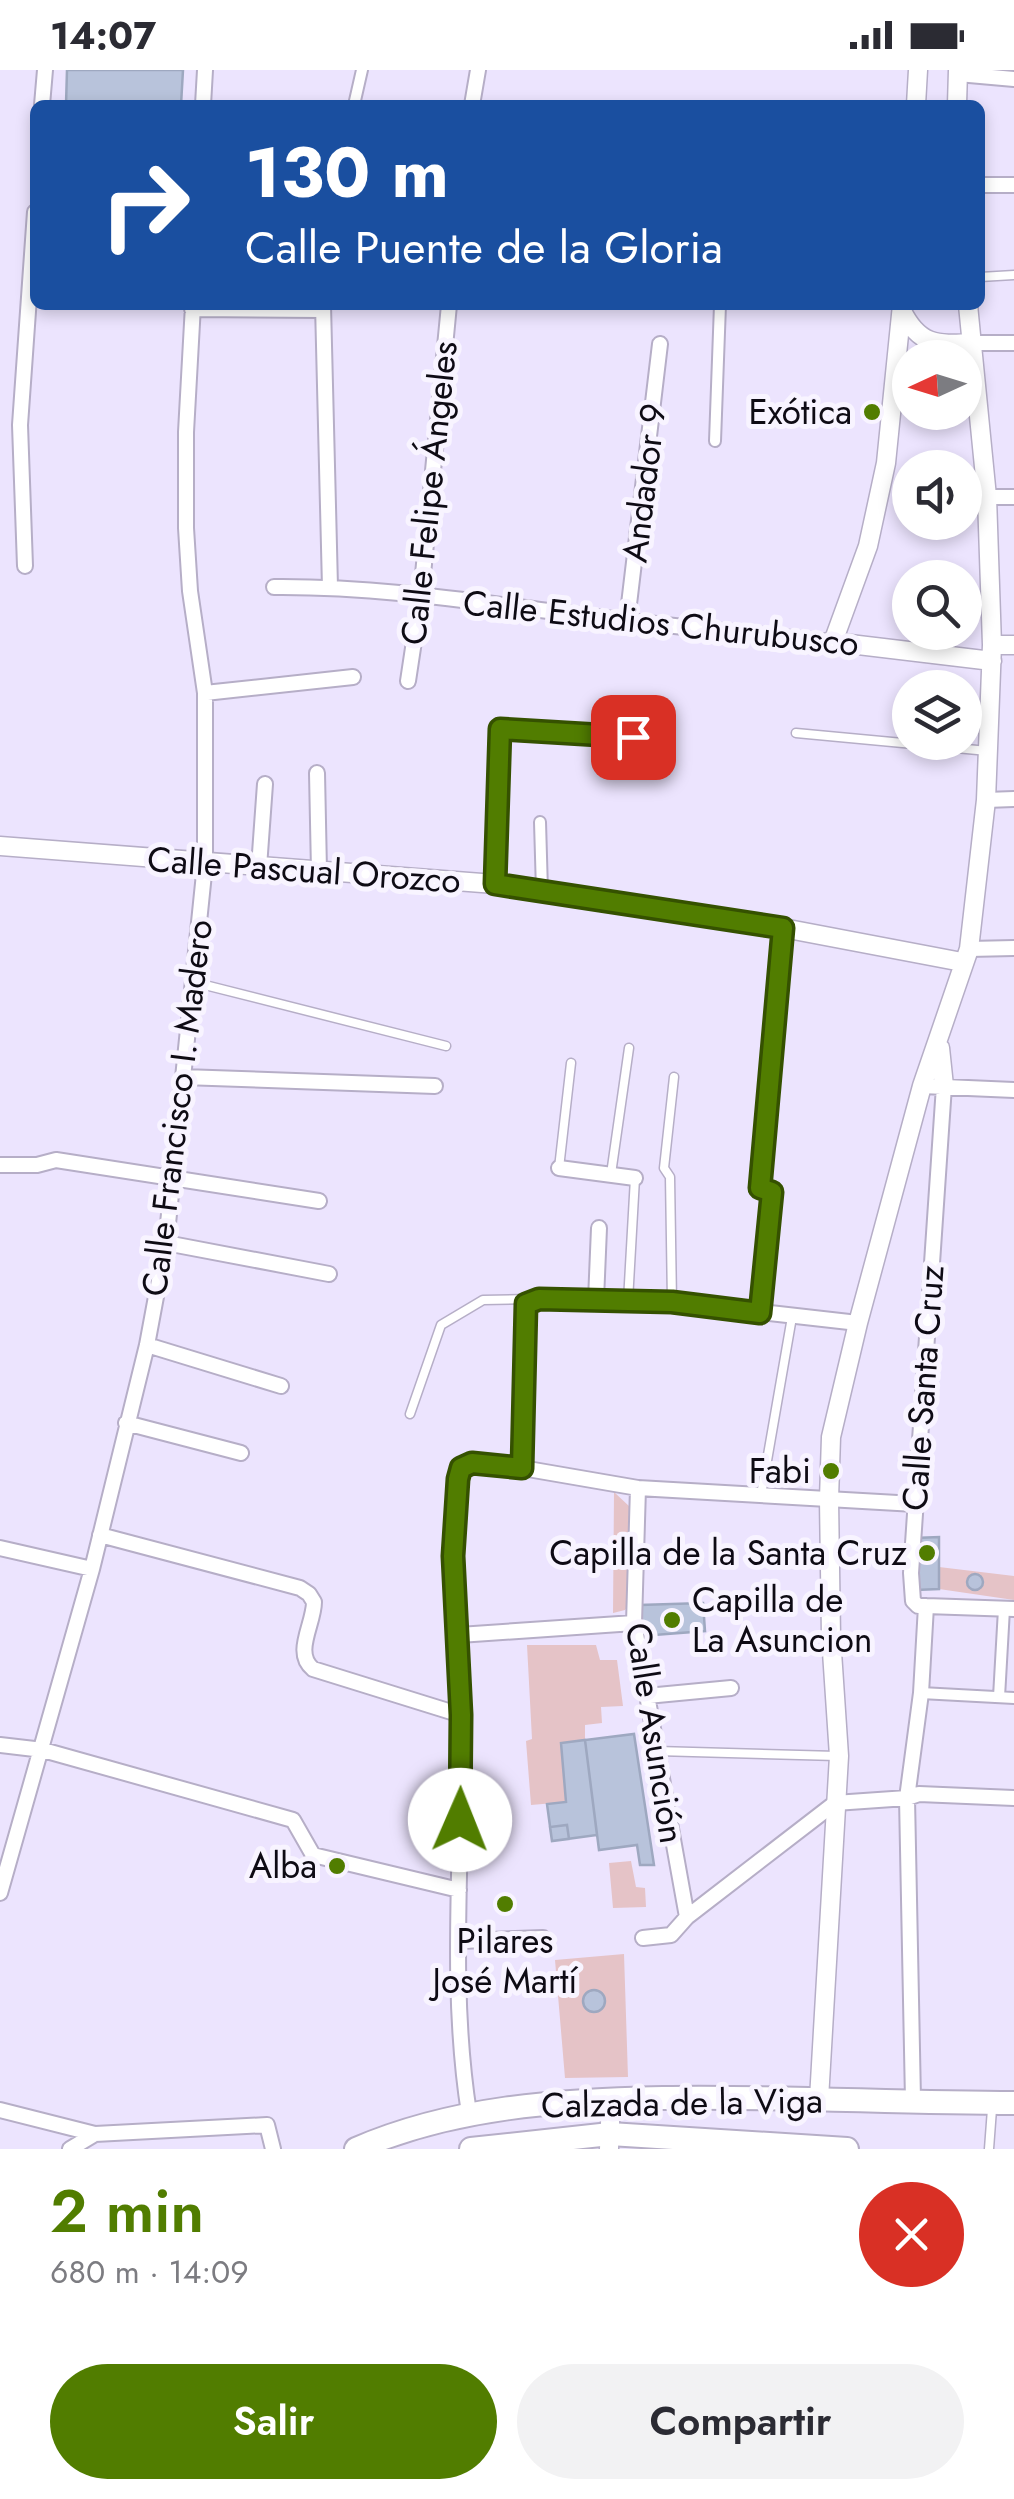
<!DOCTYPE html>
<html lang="es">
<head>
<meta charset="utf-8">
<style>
  :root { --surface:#fff; --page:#f2f2f3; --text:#2b2b33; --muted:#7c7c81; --accent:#517d00 }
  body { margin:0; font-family:Jost,sans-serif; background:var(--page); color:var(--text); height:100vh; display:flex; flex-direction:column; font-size:38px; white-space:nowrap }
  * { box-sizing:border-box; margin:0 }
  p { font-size:32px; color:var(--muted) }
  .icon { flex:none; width:55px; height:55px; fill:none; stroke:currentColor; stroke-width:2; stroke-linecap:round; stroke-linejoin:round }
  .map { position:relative; height:2079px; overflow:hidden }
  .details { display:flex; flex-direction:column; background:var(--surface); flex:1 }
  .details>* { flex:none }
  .top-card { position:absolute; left:30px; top:30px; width:955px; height:210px; border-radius:15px; box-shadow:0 5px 15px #0003; background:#1a4fa0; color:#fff; overflow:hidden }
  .needle { width:65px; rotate:266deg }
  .controls { position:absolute; left:892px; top:270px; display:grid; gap:20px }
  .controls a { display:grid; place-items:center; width:90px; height:90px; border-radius:50%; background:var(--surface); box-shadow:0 5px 15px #0003; font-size:50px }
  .pin { position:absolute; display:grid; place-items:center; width:85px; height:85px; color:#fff; margin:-42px; border-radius:20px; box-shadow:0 5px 15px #0006 }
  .me { position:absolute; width:110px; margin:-55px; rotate:1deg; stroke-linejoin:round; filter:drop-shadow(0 0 8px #0008) }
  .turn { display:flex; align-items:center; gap:35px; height:210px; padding:0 50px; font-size:45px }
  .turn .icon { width:130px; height:130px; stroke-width:2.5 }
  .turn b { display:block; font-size:70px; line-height:85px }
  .round { display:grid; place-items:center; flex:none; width:105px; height:105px; border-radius:52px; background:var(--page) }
  .headline { display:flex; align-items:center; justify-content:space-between; height:170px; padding:0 50px }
  h1 { font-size:60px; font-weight:600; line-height:75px; color:var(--accent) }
  .primary-button { display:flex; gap:20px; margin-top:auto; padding:20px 50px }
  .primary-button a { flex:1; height:115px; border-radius:60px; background:var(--accent); color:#fff; font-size:40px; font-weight:600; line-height:115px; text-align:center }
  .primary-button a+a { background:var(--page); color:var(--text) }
  .status { display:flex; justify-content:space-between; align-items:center; height:70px; padding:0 50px; background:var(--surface); direction:ltr }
  .status svg { height:28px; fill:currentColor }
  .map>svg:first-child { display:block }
  .green { fill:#e5c3c7 }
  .building { fill:#b8c3db; stroke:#9ea8c0; stroke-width:2.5 }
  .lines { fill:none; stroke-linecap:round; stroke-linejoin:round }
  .service-casing { stroke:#b6aec7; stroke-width:11 }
  .pedestrian-casing { stroke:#b6aec7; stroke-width:14 }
  .minor-casing { stroke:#b6aec7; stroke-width:18 }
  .tertiary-casing { stroke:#b6aec7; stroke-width:21 }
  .primary-casing { stroke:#b6aec7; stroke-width:26 }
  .service { stroke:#fff; stroke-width:8 }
  .pedestrian { stroke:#fff; stroke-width:10 }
  .minor { stroke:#fff; stroke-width:14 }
  .tertiary { stroke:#fff; stroke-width:18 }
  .primary { stroke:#fff; stroke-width:22 }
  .route-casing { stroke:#355100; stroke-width:25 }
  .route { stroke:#517d00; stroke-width:18 }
  .poi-dot { fill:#517d00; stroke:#f8f4ff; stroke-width:4 }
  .labels { text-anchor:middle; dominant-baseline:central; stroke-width:10; stroke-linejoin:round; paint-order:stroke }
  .poi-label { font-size:35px; fill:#0e0b14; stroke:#f8f4ff; text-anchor:end }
  .street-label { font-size:35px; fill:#0e0b14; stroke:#f8f4ff }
</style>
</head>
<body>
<div class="status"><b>14:07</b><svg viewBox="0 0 49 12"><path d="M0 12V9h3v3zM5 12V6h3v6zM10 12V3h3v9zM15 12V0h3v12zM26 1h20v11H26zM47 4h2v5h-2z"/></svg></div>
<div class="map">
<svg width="1014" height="2079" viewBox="0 0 1014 2079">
  <rect width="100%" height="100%" fill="#ece4fe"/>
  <path class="green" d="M614,1422L630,1437V1533L625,1540L613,1543Z
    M939,1497L1014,1506V1530L939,1519Z
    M527,1575H596L600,1590H617L623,1636L601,1637L602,1653L585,1655V1670L566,1732L531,1735L526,1671L532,1669Z
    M631,1791L636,1817L645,1818L646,1837L613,1838L609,1793Z
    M624,1884L628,2007L565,2008L555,1890Z"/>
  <path class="building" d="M67,0H183L181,35H66Z
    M939,1467V1519L916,1520L915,1468Z
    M967 1512a8 8 0 1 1 16 0a8 8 0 1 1-16 0Z
    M703,1533L705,1561L642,1566L640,1535Z
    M634,1664L654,1795H640L637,1775L599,1780L585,1670Z
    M585,1670L597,1765L552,1771L547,1734L566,1732L561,1673Z
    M567,1755L569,1769L552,1771L550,1757Z
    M583 1931a11 11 0 1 1 22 0a11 11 0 1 1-22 0Z"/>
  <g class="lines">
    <g class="service-casing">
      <path id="service" d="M980,207L1014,205
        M796,663L988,681
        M193,912L446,976
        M559,1098L571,993
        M611,1104L629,978
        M628,1231L635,1108
        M672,1232L670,1107L664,1098L674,1007
        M760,1242L772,1122L760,1118L783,858
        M410,1344L441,1255L483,1230L530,1229
        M761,1425L792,1247
        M657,1681L837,1686
        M989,2079L992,2039"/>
    </g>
    <g class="pedestrian-casing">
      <path id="pedestrian" d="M354,35L362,0
        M715,371L720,235
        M540,752L542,821
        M921,1623L1014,1628
        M999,1627L1004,1539"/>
    </g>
    <g class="minor-casing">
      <path id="minor" d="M958,4L1014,9
        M42,35L45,0
        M203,35L205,0
        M472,35L478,0
        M980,115H1014
        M323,235L330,517
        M192,239L322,240
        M972,273H1014
        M987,427H1014
        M25,496L20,355L35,142
        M274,517C382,516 489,534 596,547C675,557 754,564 833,572
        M627,551L660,274
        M408,611L421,525L449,235
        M205,623L353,607
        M317,703L319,801
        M986,730L1014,729
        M259,797L265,714
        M495,814L500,659L666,669
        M969,879L1014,878
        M183,1007L435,1016
        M922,1016L1014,1020
        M0,1095H37L56,1090L319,1131
        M559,1098L635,1108
        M166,1173L329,1204
        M596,1230L599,1158
        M147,1275L281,1316
        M126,1353L241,1383
        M522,1398L526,1234L539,1229L672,1232L858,1253
        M638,1418L634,1553L687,1847
        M100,1465L300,1518L309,1524L314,1532C314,1554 293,1583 313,1599L461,1645
        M0,1478L92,1499
        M926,1536L1014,1539
        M459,1565L634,1553
        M647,1626L731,1618
        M0,1675L43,1680L293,1750L313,1785L459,1820
        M0,1823L92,1499L147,1275L166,1173L205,794V623L190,521L186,458V362L193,235
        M643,1868L671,1865L687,1847L835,1733L907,1728L919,1724L1014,1728
        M459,1871L543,1868
        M913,2030L907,1728L921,1623L926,1536H918L913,1531L911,1503L944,1016
        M0,2040L95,2064
        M469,2043C448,1910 464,1774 461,1640C460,1567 442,1467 461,1398L472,1393L522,1398L638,1418L915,1434
        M70,2079L95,2064L267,2055L273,2079"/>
    </g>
    <g class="tertiary-casing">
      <path id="tertiary" d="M916,35L918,0
        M957,35L958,0
        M902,235L886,393L868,476L833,572L992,591
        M902,241C919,275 936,275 972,273
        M992,575H1014
        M0,776L495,814L783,858L962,892
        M940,978L944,1016
        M819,2029L839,1686L831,1567L829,1429L831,1367L858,1253L922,1016L969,879L986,730L992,575L987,427L968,235
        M609,2079L611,2028"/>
    </g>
    <g class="primary-casing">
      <path id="primary" d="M356,2079C453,2037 558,2030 663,2028C780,2026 897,2033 1014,2033
        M471,2079L610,2064L847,2079"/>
    </g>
    <use href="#service" class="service"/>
    <use href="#pedestrian" class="pedestrian"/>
    <use href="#minor" class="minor"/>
    <use href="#tertiary" class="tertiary"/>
    <use href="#primary" class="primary"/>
  </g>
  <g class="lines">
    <g class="route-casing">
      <path id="route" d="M460,1750L461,1645L453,1486L458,1409L461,1398L472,1393L522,1398L526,1234L539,1229L672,1232L760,1243L772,1122L760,1118L783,858L495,814L500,659L633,667"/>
    </g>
    <use href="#route" class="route"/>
  </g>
  <g class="poi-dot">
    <circle cx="872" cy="342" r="10"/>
    <circle cx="831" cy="1401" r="10"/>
    <circle cx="927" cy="1483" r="10"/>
    <circle cx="672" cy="1550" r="10"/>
    <circle cx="337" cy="1796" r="10"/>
    <circle cx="505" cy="1834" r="10"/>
  </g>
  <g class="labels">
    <g class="poi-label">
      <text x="852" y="342">Exótica</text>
      <text x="811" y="1401">Fabi</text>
      <text x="907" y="1483">Capilla de la Santa Cruz</text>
      <text x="692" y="1530" text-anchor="start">Capilla de<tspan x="692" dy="40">La Asuncion</tspan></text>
      <text x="317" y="1796">Alba</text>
      <text x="505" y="1871" text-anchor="middle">Pilares<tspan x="505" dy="40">José Martí</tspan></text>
    </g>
    <g class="street-label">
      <text transform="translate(644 413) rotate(-83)">Andador 9</text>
      <text transform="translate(429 423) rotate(-84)">Calle Felipe Ángeles</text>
      <text transform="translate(661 553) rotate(6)">Calle Estudios Churubusco</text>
      <text transform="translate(304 800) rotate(4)">Calle Pascual Orozco</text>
      <text transform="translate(177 1038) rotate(-83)">Calle Francisco I. Madero</text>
      <text transform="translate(923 1318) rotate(-86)">Calle Santa Cruz</text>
      <text transform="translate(655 1663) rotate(81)">Calle Asunción</text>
      <text transform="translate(682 2033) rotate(-1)">Calzada de la Viga</text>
    </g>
  </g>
</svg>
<div class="controls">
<a><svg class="needle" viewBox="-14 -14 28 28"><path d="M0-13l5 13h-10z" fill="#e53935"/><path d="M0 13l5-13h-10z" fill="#7c7c81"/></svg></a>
<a><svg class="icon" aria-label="sound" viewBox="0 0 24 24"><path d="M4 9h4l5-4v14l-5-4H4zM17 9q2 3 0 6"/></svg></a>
<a><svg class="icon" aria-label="search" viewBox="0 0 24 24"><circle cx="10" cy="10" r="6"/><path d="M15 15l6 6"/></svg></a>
<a><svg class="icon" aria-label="layers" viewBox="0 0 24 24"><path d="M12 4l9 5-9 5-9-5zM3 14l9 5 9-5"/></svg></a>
</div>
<div class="pin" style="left:633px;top:667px;background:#d93025"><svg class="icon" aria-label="arrive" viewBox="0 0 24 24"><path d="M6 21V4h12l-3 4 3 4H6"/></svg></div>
<svg class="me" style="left:460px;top:1750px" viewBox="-20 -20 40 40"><circle r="19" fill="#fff"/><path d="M0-13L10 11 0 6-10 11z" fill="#517d00"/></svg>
<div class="top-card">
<div class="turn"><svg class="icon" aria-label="right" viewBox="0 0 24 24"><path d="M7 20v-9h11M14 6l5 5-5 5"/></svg><div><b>130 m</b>Calle Puente de la Gloria</div></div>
</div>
</div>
<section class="details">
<div class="headline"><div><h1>2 min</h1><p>680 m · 14:09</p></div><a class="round" style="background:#d93025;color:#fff"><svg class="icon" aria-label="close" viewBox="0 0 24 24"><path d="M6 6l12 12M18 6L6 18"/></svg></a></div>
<div class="primary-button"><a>Salir</a><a>Compartir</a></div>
</section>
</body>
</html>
